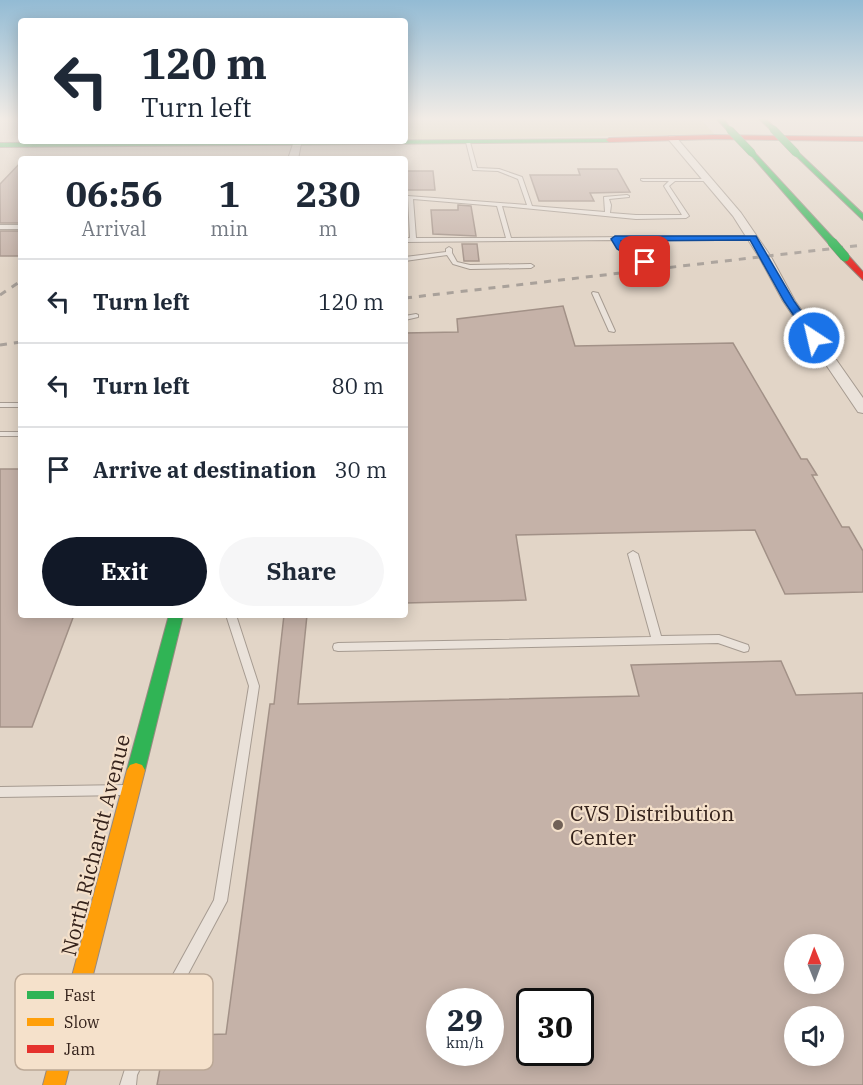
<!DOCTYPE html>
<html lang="en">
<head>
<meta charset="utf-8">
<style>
  :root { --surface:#fff; --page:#f6f6f7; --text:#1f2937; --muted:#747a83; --line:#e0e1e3; --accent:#111827 }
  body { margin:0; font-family:"IBM Plex Serif",serif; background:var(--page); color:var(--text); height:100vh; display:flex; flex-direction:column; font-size:22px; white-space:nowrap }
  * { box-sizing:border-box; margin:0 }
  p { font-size:20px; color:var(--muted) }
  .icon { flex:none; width:33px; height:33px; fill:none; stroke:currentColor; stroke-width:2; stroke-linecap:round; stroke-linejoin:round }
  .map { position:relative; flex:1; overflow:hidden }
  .panel { position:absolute; left:18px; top:156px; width:390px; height:462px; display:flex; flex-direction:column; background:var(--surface); border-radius:6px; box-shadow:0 3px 15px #0003 }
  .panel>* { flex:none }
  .guide { position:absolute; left:18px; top:18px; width:390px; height:126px; border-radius:6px; box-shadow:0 3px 15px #0003; background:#fff; color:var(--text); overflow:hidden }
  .needle { width:39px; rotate:359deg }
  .controls { position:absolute; left:784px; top:934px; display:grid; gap:12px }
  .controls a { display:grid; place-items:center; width:60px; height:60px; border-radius:50%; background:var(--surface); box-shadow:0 3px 15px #0003; font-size:30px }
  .speed { position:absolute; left:426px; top:988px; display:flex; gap:12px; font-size:30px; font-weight:700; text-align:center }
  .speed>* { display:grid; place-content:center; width:78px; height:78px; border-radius:50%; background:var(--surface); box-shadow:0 3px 15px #0003; line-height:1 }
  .speed small { font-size:15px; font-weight:400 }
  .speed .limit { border:3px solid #111; border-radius:9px; background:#fff; color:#111 }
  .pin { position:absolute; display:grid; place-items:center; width:51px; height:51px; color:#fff; margin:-26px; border-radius:12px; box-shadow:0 3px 9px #0006 }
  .me { position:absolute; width:66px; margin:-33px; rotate:325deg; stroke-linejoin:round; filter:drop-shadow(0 0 4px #0008) }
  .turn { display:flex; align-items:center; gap:21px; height:126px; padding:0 24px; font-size:27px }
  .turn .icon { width:78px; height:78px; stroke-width:2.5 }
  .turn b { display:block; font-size:42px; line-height:51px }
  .eta { display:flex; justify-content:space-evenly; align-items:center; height:102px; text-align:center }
  .eta b { font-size:36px; font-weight:800; line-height:42px }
  .button { display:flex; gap:12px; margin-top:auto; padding:12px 24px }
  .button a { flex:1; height:69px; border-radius:36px; background:var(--accent); color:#fff; font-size:24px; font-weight:800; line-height:69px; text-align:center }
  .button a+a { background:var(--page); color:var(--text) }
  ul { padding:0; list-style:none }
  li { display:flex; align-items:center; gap:18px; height:84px; padding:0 24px; border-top:2px solid var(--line) }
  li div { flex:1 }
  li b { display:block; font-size:22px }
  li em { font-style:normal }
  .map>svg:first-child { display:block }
  .green { fill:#d5cda9 }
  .building { fill:#c5b2a8; stroke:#a29187; stroke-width:1.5; fill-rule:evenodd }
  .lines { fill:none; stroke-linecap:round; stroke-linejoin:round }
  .lane-casing { stroke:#a69b91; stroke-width:2 }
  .street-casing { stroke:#a69b91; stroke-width:2 }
  .fast-casing { stroke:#968a81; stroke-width:2 }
  .slow-casing { stroke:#968a81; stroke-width:2 }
  .jam-casing { stroke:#968a81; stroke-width:2 }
  .lane { fill:#eae2da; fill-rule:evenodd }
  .street { fill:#eae2da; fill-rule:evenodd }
  .fast { fill:#30b455; fill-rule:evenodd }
  .slow { fill:#ff9f0a; fill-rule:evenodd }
  .jam { fill:#e5322d; fill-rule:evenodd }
  .rail { stroke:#a9a19a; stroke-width:3; stroke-dasharray:7 7; stroke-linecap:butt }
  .fast-bridge-far1-casing { stroke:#8c8178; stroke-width:8; stroke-linecap:butt }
  .fast-bridge-casing { stroke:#8c8178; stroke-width:10; stroke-linecap:butt }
  .fast-bridge-far1 { stroke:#30b455; stroke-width:7 }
  .fast-bridge { stroke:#30b455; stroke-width:9 }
  .route { fill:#1a73e8; stroke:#114b97; stroke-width:1.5 }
  .poi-dot { fill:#716157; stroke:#f5e1cb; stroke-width:2 }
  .labels { text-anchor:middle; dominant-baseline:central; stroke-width:4.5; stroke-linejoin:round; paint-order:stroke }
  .near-poi-label { font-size:21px; fill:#34221b; stroke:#f5e1cb; text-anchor:start }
  .near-street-label { font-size:21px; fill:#34221b; stroke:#f5e1cb }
  .key { fill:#f5e1cb; stroke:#bba896; stroke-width:1.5 }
  .key-label { font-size:16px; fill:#34221b }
</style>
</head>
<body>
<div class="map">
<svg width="863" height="1085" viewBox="0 0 863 1085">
  <rect width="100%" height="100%" fill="#e2d5c7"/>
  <path class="green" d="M405,118H700L714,134L405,140Z"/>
  <path class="building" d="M21,162V223H0V184Z
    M578,169H617L630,192L590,193L594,201H539L530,175H580Z
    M405,171H433L435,190H405Z
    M458,205L471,206L476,236L433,234L431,210H458Z
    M0,231H21V256H0Z
    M462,244H477L479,261H464Z
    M563,306L575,346L733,343L801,459H807L817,475H812L842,527H849L863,551V592L785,594L755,530L516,535L526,600L405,603V333L458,332L457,319Z
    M0,469H21V615H74L32,727H0Z
    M284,615H307L298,704L639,696L631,665L781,661L796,695L863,693V1085H157L166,1036L226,1034L270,704H274ZM795,945H834V984H795ZM440,1002H490V1053H440ZM530,1002H580V1053H530ZM795,1017H834V1056H795Z"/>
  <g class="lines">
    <g class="lane-casing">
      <path id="lane" d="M468,141L470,142L477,168L499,169L522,177L532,206L605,212L604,197L627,195L629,196V197L609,199L611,205L610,213L636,215H682L664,186L669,181H643L641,180V179H710L712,180L710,181H675L669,186L689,216L686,218L636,219L502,206L511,238L753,236L756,238L753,240H619L622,246L647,261L648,262L645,264L618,248L613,240L405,242V238H410L408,196L527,205L518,179L498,171L473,170L466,142ZM413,199L497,206L506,238H416Z
        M0,225H21V229H0Z
        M449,247L452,249V253L457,262L470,265L531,264L534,266L531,268L470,269L453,264L447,255L405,261V257L446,252V249Z
        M593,292L598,293L615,331L614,332L609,331L592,293Z
        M416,314L418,315V317L405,320V316Z
        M0,403H21V407H0Z
        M0,432H21V436H0Z
        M633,551L638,554L661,636L719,635L748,645L749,648L748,651L744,652L718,643L338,651L334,650L333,647L334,644L338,643L651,637L628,554Z
        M226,615H236L259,686L227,901L163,1021L137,1075L136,1085H120L125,1069L153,1011L214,900L249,686Z
        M125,785L129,786L131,790L129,794L125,795L0,797V787Z"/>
    </g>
    <g class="street-casing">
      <path id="street" d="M669,136H675L741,213L771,257L795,301L863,398V413L858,412L783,301L759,257L733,216L669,140Z
        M297,141L301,144L298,159H288L293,144Z"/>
    </g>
    <g class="fast-casing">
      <path id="fast" d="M716,118H723L732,131H728Z
        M758,118H765L776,129L771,130Z
        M611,139L609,142L0,147V143Z
        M750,152H754L835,240V244H829L750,154Z
        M794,152H798L863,214V220L794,154Z
        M169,615H183L145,770L142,775L136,777L130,775L127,770Z"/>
    </g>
    <g class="slow-casing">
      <path id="slow" d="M136,763L142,765L145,770L65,1085H43L127,770L130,765Z"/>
    </g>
    <g class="jam-casing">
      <path id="jam" d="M714,135L863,137V141L714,139L609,142L606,140L609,138Z
        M842,255H848L863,272V280L842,259Z"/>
    </g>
    <use href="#lane" class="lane"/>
    <use href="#street" class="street"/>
    <use href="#fast" class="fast"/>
    <use href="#slow" class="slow"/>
    <use href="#jam" class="jam"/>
    <path class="rail" d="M0,295L21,281
      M405,298L863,245
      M0,345L21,342"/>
    <g class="fast-bridge-far1-casing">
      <path id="fast-bridge-far1" d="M773,129L796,153
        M730,130L752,153"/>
    </g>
    <g class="fast-bridge-casing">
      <path id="fast-bridge" d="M832,242L845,257"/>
    </g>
    <use href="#fast-bridge-far1" class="fast-bridge-far1"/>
    <use href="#fast-bridge" class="fast-bridge"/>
  </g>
  <linearGradient id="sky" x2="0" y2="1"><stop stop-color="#93bbd4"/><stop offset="0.44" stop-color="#f2ece6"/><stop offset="1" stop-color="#f2ece6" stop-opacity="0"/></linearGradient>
  <rect width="863" height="270" fill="url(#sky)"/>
  <path class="route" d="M756,236L794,301L820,338L818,340L809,338L784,301L750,240L621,241L623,246L648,261L645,265L617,249L611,239L615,236Z"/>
  <circle class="poi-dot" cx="558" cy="825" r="6"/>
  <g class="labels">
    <g class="near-poi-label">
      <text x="570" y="813">CVS Distribution<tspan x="570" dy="24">Center</tspan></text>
    </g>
    <g class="near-street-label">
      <text transform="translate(95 845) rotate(-76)">North Richardt Avenue</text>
    </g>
  </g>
  <rect x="15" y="974" width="198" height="96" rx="9" class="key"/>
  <rect x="27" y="991" width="27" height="8" fill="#30b455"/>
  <rect x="27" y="1018" width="27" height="8" fill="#ff9f0a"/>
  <rect x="27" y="1045" width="27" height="8" fill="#e5322d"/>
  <g class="key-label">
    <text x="64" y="1001">Fast</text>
    <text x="64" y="1028">Slow</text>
    <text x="64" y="1055">Jam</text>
  </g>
</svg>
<div class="controls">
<a><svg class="needle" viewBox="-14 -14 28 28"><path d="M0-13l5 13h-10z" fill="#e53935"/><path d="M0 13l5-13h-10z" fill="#747a83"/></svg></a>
<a><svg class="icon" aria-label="sound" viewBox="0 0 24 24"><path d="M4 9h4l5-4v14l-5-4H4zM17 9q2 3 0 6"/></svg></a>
</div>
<div class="speed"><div>29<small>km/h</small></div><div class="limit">30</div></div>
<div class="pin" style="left:645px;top:262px;background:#d93025"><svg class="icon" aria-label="arrive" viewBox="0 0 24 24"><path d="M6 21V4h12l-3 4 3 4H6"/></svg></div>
<svg class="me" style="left:814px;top:338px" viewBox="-20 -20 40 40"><circle r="17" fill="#1a73e8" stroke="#fff" stroke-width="3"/><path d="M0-11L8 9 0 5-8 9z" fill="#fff"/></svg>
<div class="guide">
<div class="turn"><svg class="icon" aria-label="left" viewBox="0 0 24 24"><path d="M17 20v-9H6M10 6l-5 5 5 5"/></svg><div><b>120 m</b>Turn left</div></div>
</div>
<section class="panel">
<div class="eta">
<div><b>06:56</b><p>Arrival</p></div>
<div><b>1</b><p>min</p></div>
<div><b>230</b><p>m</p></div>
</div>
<ul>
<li><svg class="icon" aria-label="left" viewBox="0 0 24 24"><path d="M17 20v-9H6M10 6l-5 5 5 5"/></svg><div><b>Turn left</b></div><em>120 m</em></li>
<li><svg class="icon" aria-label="left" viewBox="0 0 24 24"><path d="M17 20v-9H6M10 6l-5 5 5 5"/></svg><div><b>Turn left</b></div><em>80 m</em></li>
<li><svg class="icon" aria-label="arrive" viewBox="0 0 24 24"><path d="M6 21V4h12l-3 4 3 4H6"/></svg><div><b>Arrive at destination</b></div><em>30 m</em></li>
</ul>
<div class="button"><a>Exit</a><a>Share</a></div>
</section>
</div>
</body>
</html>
